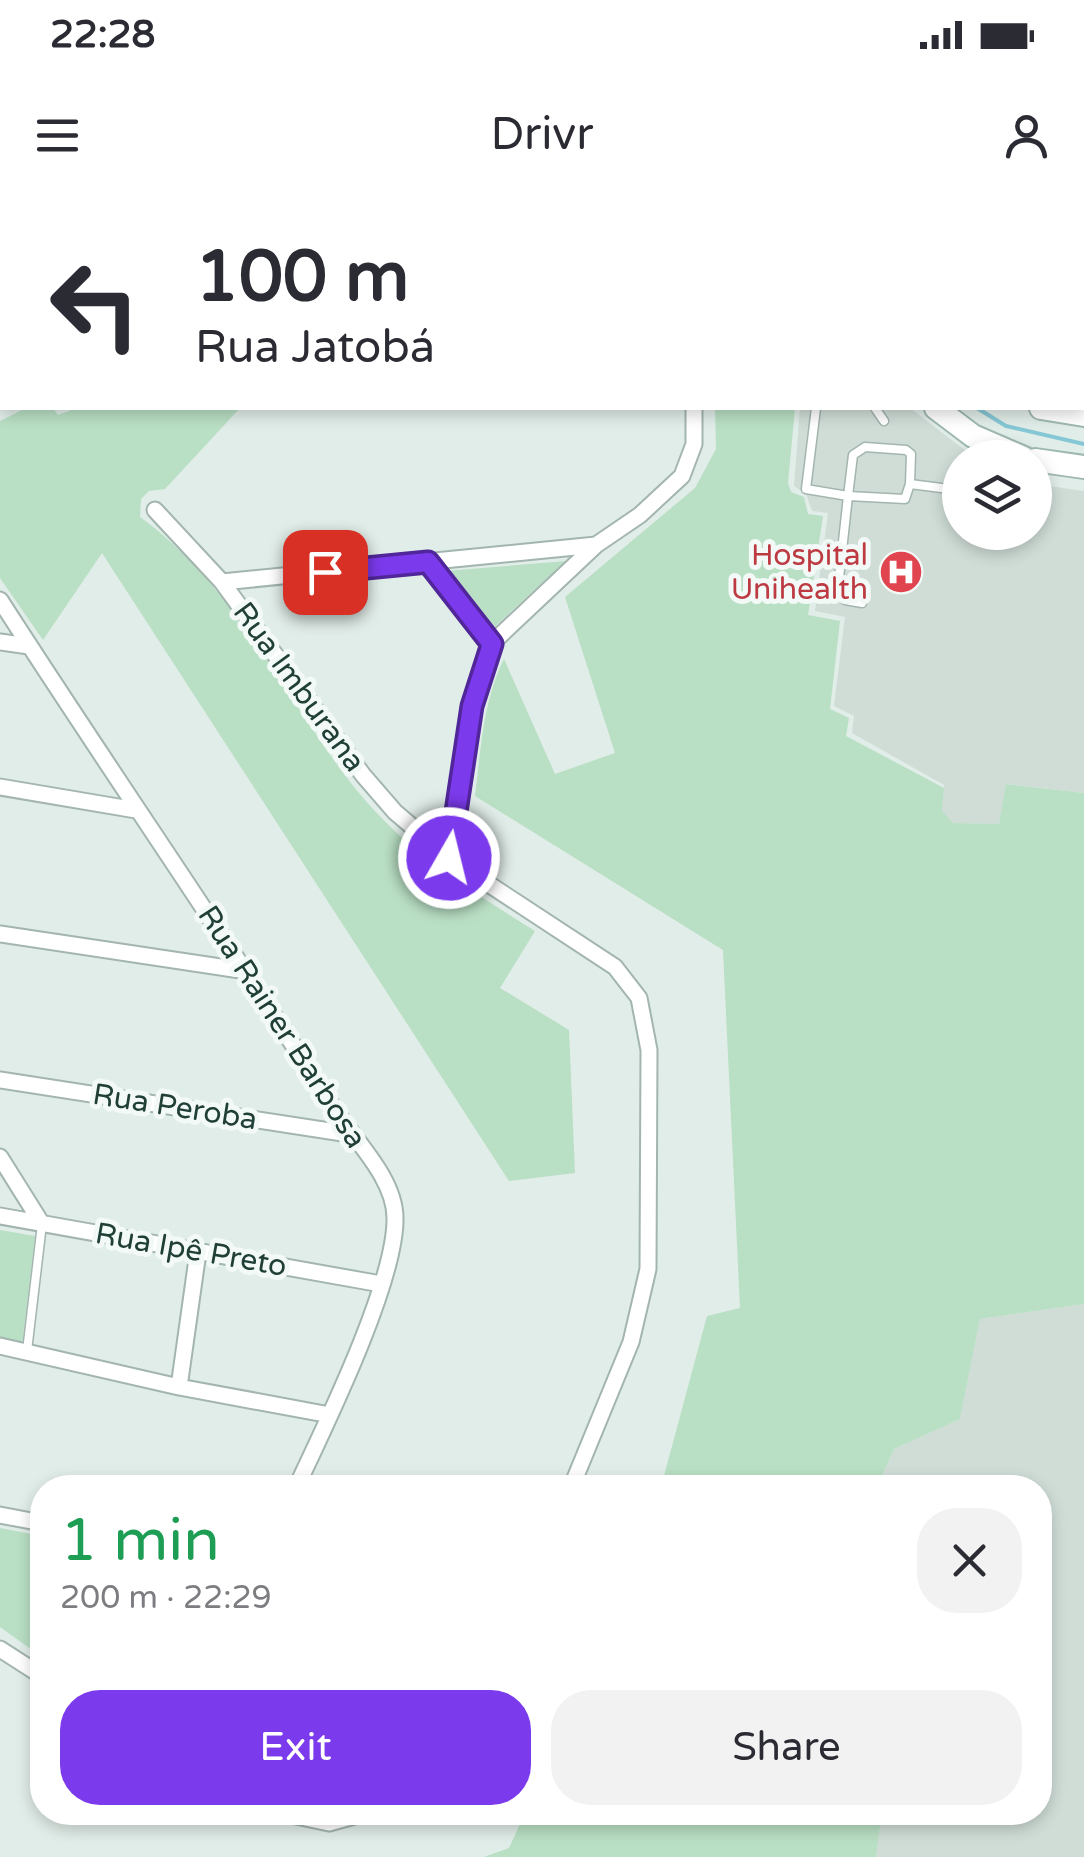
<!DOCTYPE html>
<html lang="en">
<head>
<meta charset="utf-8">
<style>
  :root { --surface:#fff; --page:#f2f2f3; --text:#2b2b33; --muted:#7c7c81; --accent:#7c3aed }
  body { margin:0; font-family:"Varela Round",sans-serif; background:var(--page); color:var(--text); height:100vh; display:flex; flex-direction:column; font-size:38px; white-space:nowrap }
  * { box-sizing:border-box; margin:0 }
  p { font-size:32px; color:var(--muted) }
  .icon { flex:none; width:55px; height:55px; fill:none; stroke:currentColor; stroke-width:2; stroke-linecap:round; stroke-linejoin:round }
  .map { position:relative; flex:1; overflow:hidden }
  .side { position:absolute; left:30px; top:1275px; width:1022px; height:350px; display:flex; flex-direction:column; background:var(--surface); border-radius:40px; box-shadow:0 5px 15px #0003 }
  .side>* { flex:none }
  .top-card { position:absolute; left:0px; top:0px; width:1085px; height:210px; box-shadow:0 5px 15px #0003; background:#fff; color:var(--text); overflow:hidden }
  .fabs { position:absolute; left:942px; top:240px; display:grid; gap:20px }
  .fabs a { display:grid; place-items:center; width:110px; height:110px; border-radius:50%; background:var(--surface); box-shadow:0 5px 15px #0003; font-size:50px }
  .pin { position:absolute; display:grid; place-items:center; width:85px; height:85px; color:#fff; margin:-42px; border-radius:20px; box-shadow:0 5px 15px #0006 }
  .me { position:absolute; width:110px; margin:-55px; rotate:8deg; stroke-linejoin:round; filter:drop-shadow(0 0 8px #0008) }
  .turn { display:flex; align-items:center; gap:35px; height:210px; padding:0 30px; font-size:45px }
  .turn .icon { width:130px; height:130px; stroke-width:2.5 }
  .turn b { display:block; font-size:70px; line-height:85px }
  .round { display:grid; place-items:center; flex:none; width:105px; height:105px; border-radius:40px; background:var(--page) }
  .head { display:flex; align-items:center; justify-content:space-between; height:170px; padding:0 30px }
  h1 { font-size:60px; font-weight:600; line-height:75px; color:#1e9e55 }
  .primary-button { display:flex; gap:20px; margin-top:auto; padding:20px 30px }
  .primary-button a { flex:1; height:115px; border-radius:40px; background:var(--accent); color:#fff; font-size:40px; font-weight:600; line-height:115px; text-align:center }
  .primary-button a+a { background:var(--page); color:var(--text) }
  .status { display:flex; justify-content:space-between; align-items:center; height:70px; padding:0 50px; background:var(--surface); direction:ltr }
  .status svg { height:28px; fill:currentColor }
  header { display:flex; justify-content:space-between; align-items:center; height:130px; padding:0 30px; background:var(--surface); font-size:45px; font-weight:600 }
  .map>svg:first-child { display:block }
  .built { fill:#d0ddd7 }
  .green { fill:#b9dfc4 }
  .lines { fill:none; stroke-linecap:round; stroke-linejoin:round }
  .stream { stroke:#86c7d5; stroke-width:4 }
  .service-casing { stroke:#a3b5af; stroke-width:11 }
  .minor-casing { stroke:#a3b5af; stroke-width:19 }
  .tertiary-casing { stroke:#a3b5af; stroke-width:24 }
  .secondary-casing { stroke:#9fb9b1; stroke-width:26 }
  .service { stroke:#fff; stroke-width:8 }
  .minor { stroke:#fff; stroke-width:15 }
  .tertiary { stroke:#fff; stroke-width:20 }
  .secondary { stroke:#fff; stroke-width:22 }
  .route-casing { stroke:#51269a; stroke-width:25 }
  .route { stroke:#7c3aed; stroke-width:18 }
  .labels { text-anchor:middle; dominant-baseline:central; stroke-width:10; stroke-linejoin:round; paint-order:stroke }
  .health-label { font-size:30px; fill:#be3a42; stroke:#f2f9f6; text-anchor:end }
  .street-label { font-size:30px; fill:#203f37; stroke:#f2f9f6 }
</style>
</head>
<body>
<div class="status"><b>22:28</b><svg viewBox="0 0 49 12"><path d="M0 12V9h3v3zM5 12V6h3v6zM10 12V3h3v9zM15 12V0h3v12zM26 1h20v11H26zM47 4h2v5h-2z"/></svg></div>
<header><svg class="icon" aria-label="menu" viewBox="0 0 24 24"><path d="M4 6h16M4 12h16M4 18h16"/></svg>Drivr<svg class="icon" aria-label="person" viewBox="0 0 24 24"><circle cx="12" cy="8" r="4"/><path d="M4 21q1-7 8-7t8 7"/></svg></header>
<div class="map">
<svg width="1084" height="1657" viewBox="0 0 1084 1657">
  <rect width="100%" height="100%" fill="#e1ede8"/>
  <path class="built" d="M800,0H1084V191L1082,2Z
    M800,208H910L974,257L960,258V332H1035V284L1084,291V593L1007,584L999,624L953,623L942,612L944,585L852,533L854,516L834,506L845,417L815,411L828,313L812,311L806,294L794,286Z
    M1084,1104V1657H876L882,1613L1040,1612V1288L877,1287L894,1249L960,1219L980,1119Z"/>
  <path class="green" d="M26,208H53L58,215L77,208H240L165,289L149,291L141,299L140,317C231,383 280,489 347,578C401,649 461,684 535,731L500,788L569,830L575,973L509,981L102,353L43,440L0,378V221Z
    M715,208H795L788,283L791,292L804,297L808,314L823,316L808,415L840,421L830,509L849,518L846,536L944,588L942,611L953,623L999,624L1006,584L1084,593V1104L980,1119L960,1219L894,1249L877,1287H661L707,1116L740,1108L723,750L475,596C481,550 483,501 504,459L555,574L615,553L565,397L695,288L716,249Z
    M566,361L491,430L446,371Z
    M0,1030L35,1036L22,1145L0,1140Z
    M0,1328L42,1336V1457L0,1427Z
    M525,1613V1612L882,1613L876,1657H484L509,1648Z"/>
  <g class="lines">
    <path class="stream" d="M747,0L750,2
      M131,2L134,0
      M0,73L2,72
      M977,208L1006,226L1084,244"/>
    <g class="service-casing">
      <path id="service" d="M816,208L806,289L848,296L838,387L845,400L862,403
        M875,208L884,221
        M865,247L906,250L911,254L910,284L905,299L848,296L853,255Z
        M910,284L957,290
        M27,1151L42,1024"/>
    </g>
    <g class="minor-casing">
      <path id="minor" d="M565,0L567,2
        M540,2L545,0
        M155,310L222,382L363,575L395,612L449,658
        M428,362L491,444
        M222,382L596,345
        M0,400C108,568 222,732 329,901C350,936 395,976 395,1018C396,1082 325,1226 296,1288
        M0,442L29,446
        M0,587L136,610
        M0,734L247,771
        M0,880L349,934
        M0,957L42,1024
        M0,1016L381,1084
        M0,1146L179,1187L330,1215
        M179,1187L198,1052
        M571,1288L631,1142L648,1069L649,850L639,798L615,767L449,658L472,506L491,444L596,345L640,315L682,276L694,244V208
        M0,1315L42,1323
        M0,1449L42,1476
        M277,1612L329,1623L369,1612"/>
    </g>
    <g class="tertiary-casing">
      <path id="tertiary" d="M206,2L211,0
        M0,113L2,112"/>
    </g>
    <g class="secondary-casing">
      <path id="secondary" d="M709,0L712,2
        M779,0L782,2
        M936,208L973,236L1024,258
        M1041,208L1084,215
        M1035,260L1084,267"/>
    </g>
    <use href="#service" class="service"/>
    <use href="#minor" class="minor"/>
    <use href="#tertiary" class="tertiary"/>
    <use href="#secondary" class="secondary"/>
  </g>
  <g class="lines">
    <g class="route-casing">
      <path id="route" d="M325,372L428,362L492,444L472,506L449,658"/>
    </g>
    <use href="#route" class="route"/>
  </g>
  <defs>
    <g id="hospital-disc" transform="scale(2.25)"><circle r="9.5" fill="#e0444e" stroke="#f2f9f6"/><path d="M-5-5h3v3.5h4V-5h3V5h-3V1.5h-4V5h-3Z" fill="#fff"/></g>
  </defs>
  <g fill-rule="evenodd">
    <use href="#hospital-disc" x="901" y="372"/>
  </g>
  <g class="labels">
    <g class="health-label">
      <text x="868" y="355">Hospital<tspan x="868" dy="34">Unihealth</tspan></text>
    </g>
    <g class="street-label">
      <text transform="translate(299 487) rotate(54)">Rua Imburana</text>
      <text transform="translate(282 827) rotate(57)">Rua Rainer Barbosa</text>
      <text transform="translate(175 907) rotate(9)">Rua Peroba</text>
      <text transform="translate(191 1050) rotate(10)">Rua Ipê Preto</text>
    </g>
  </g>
</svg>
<div class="fabs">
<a><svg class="icon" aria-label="layers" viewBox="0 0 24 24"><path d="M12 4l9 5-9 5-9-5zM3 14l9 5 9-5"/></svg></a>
</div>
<div class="pin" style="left:325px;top:372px;background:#d93025"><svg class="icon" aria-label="arrive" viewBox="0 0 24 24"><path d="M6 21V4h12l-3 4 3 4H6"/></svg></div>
<svg class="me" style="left:449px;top:658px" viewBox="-20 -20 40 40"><circle r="17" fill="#7c3aed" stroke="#fff" stroke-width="3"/><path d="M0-11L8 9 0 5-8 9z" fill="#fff"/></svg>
<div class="top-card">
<div class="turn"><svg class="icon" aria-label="left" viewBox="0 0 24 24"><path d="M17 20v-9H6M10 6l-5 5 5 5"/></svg><div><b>100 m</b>Rua Jatobá</div></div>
</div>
<section class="side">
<div class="head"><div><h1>1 min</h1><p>200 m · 22:29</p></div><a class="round"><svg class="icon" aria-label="close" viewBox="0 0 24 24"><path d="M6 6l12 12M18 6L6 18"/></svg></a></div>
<div class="primary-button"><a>Exit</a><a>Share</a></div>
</section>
</div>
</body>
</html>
